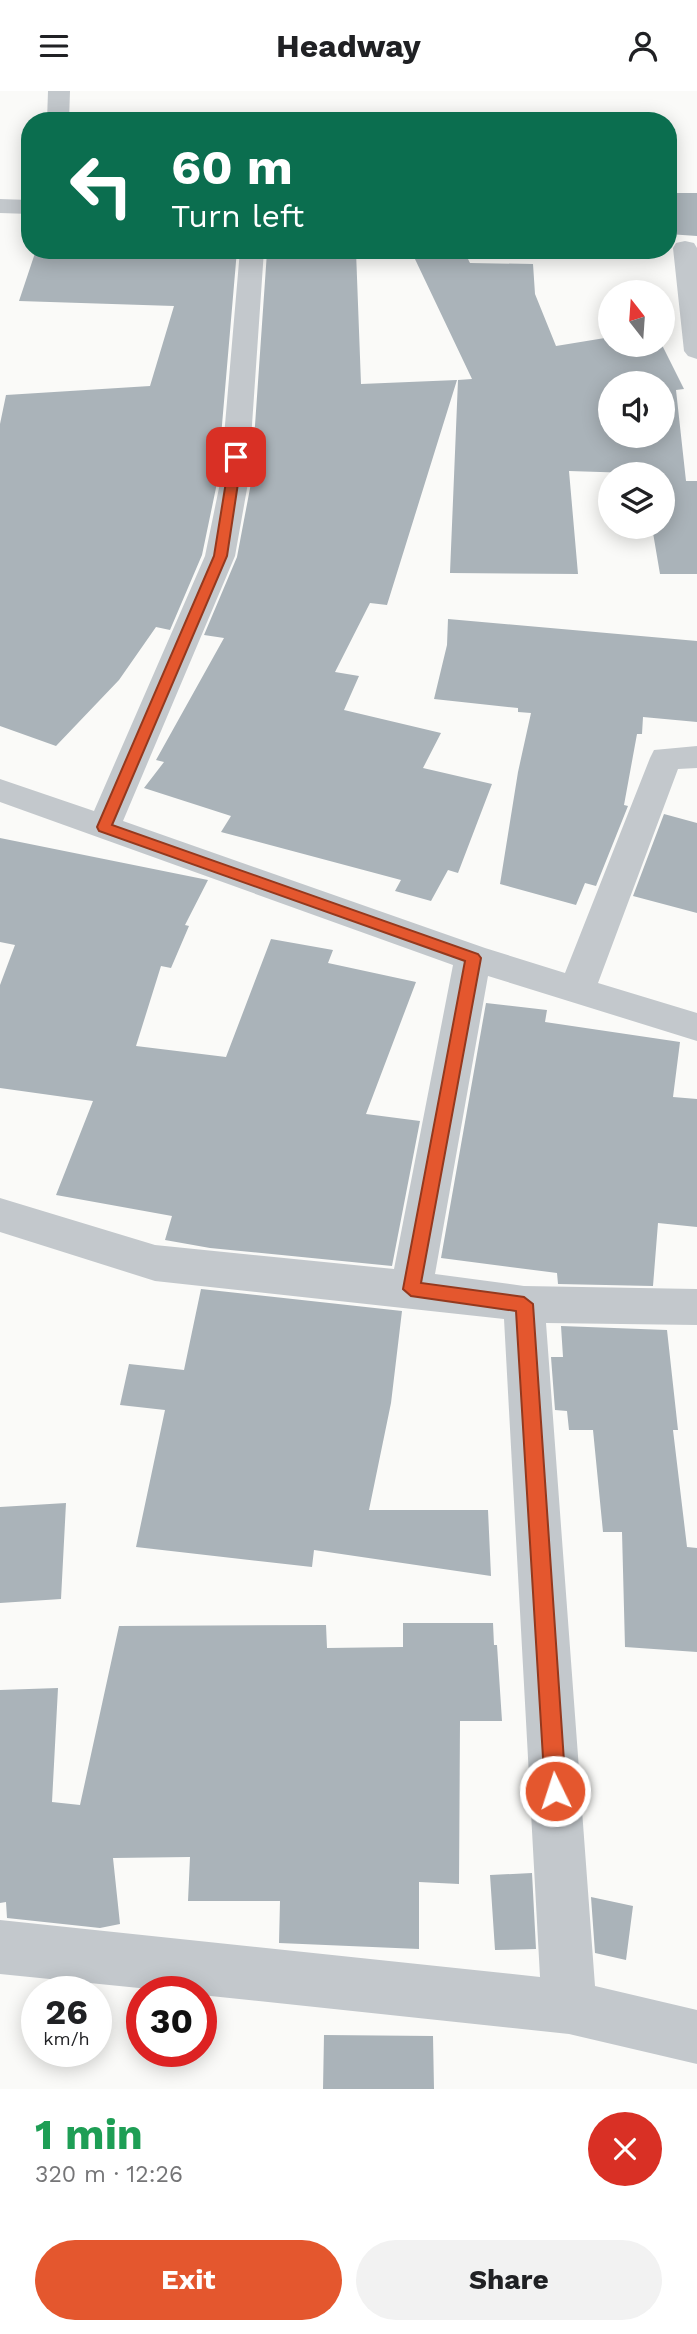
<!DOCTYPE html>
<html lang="en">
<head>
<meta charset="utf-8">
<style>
  :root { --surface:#fff; --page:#f2f2f2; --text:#202124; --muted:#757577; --accent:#e4572e }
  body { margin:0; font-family:"Work Sans",sans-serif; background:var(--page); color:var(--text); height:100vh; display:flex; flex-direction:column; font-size:26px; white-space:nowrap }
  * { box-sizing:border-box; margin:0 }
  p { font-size:23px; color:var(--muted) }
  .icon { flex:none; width:38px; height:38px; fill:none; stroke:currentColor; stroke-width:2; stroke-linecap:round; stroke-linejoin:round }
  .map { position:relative; height:1998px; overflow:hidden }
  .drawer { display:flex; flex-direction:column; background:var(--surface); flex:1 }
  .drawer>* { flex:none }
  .top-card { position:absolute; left:21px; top:21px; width:656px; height:147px; border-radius:28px; box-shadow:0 4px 18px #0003; background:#0b6e4f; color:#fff; overflow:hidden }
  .needle { width:46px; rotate:343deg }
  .tools { position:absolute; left:598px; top:189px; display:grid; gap:14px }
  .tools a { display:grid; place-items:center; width:77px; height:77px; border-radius:50%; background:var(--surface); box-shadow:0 4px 18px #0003; font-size:35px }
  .speed { position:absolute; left:21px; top:1885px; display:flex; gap:14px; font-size:35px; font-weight:700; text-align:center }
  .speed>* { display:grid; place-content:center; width:91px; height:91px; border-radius:50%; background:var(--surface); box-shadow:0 4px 18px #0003; line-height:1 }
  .speed small { font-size:18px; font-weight:400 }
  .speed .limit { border:10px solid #d22; background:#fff; color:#111 }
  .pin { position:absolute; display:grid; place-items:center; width:60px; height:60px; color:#fff; margin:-30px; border-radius:14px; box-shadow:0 4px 10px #0006 }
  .me { position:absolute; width:77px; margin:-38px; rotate:356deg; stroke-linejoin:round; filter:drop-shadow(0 0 5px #0008) }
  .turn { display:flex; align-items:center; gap:24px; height:147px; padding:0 35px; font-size:32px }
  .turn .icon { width:91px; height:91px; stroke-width:2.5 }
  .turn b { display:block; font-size:49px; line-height:60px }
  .round { display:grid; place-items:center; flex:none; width:74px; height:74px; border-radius:37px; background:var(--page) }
  .headline { display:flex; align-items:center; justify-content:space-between; height:119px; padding:0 35px }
  h1 { font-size:42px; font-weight:700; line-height:52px; color:#1e9e55 }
  .cta { display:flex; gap:14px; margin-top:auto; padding:14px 35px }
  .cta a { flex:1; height:80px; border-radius:42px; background:var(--accent); color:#fff; font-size:28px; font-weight:700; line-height:80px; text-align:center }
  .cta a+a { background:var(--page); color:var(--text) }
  header { display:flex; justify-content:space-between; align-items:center; height:91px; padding:0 35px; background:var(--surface); font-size:32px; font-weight:700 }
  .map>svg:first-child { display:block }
  .building { fill:#aab3b9; fill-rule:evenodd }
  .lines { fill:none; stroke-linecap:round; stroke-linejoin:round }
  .minor { fill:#c3c8cc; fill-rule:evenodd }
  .route { fill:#e4572e; stroke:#94391e; stroke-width:2 }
</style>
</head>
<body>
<header><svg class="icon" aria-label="menu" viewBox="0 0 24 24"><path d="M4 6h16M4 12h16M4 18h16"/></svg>Headway<svg class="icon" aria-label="person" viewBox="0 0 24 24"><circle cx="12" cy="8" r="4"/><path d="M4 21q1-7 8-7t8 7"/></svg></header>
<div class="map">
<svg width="697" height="1998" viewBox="0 0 697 1998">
  <rect width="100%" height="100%" fill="#fafaf8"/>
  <path class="building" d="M668,102H697V145L668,143Z
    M36,159H237L217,392L202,464L170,539L156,536L119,589L56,655L0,635V333L6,304L150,295L174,215L19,210Z
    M356,160L361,293L457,289L387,514L370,512L335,581L359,585L344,619L441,642L423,677L492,693L458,782L448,779L431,810L395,800L401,789L221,741L231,725L144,697L164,671L156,669L224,547L204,544L237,466L251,392L267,161Z
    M464,160L470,172L533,173L535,203L556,255L611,246V254H662L684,298L676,299L686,390H697V483H660L652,436H663V383L569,380L578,483L450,482L458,289L472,288L414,166ZM611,292H663V345H611Z
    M448,528L697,550V631L643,626L642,643H637L624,714L628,715L596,795L585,792L576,814L500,793L518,681L531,622L518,621V617L434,608L447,554Z
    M664,723L697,732V822L633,805Z
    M0,747L208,789L185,834L189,835L171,877L161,875L136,955L226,966L271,848L333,859L328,872L416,891L366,1023L420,1030L392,1175L210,1157L165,1149L172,1125L56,1104L93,1010L0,997V894L15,854L0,851Z
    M486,912L547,919L545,931L680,951L673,1006L697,1008V1136L658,1132L653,1195L558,1193L557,1182L441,1167Z
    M201,1198L402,1220L391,1312L369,1419H488L491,1485L314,1459L312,1476L136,1456L165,1319L120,1314L129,1273L184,1279Z
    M561,1235L667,1239L678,1339H673L687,1456L697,1457V1561L625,1556L622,1441H603L593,1339H569L567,1320L555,1319L551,1266H563Z
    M66,1412L61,1508L0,1512V1416Z
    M403,1532H493L494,1554H497L502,1630H460L459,1793L419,1791V1858L279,1852L280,1810H188L190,1766L113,1767L120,1833L100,1837L7,1827L6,1811L0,1812V1599L58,1597L52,1711L80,1714L119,1535L326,1534L327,1557L403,1556Z
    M532,1782L536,1858L495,1859L490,1784Z
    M591,1806L633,1815L626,1869L595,1862Z
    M324,1944L433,1945L434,1998H323Z"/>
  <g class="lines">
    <path class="minor" d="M48,0H70L69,30H47Z
      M0,108L30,109V123L0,122Z
      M685,150L694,152L697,157V268L688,265L684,260L673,157L676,152Z
      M240,159H264L248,392L235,465L123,730L485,857L565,882L650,667L654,659L697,655V677L678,678L598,892L697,922V950L488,885L435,1183L524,1195L697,1198V1234L546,1232L595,1895L697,1919V1973L569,1943L201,1904V1900H169L0,1883V1829L540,1886L504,1228L155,1190L0,1141V1107L155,1154L394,1178L453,874L0,711V688L94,720L205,465L220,392Z"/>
  </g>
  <path class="route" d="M236,362L242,366L227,465L112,734L478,863L481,867L421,1192L524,1206L533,1213L566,1700L563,1707L555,1710L548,1707L545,1700L516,1220L411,1205L403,1198L465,870L99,740L97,736L214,465L230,366Z"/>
</svg>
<div class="tools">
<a><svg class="needle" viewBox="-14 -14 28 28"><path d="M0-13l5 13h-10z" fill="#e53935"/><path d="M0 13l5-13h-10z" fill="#757577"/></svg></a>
<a><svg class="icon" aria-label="sound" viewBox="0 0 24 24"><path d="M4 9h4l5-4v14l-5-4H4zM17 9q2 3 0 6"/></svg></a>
<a><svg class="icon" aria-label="layers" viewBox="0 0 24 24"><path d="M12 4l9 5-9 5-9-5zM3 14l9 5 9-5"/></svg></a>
</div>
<div class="speed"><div>26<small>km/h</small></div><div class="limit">30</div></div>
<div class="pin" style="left:236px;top:366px;background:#d93025"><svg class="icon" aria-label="arrive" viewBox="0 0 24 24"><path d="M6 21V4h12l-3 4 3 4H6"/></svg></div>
<svg class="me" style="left:555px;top:1700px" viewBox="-20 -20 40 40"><circle r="17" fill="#e4572e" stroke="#fff" stroke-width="3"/><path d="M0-11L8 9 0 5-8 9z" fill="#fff"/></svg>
<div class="top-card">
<div class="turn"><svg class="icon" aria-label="left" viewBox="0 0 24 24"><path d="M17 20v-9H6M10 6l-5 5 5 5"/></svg><div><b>60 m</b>Turn left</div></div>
</div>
</div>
<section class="drawer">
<div class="headline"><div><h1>1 min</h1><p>320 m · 12:26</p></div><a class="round" style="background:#d93025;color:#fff"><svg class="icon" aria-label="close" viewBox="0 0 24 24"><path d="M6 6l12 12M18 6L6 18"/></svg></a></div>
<div class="cta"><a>Exit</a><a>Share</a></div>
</section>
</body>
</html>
